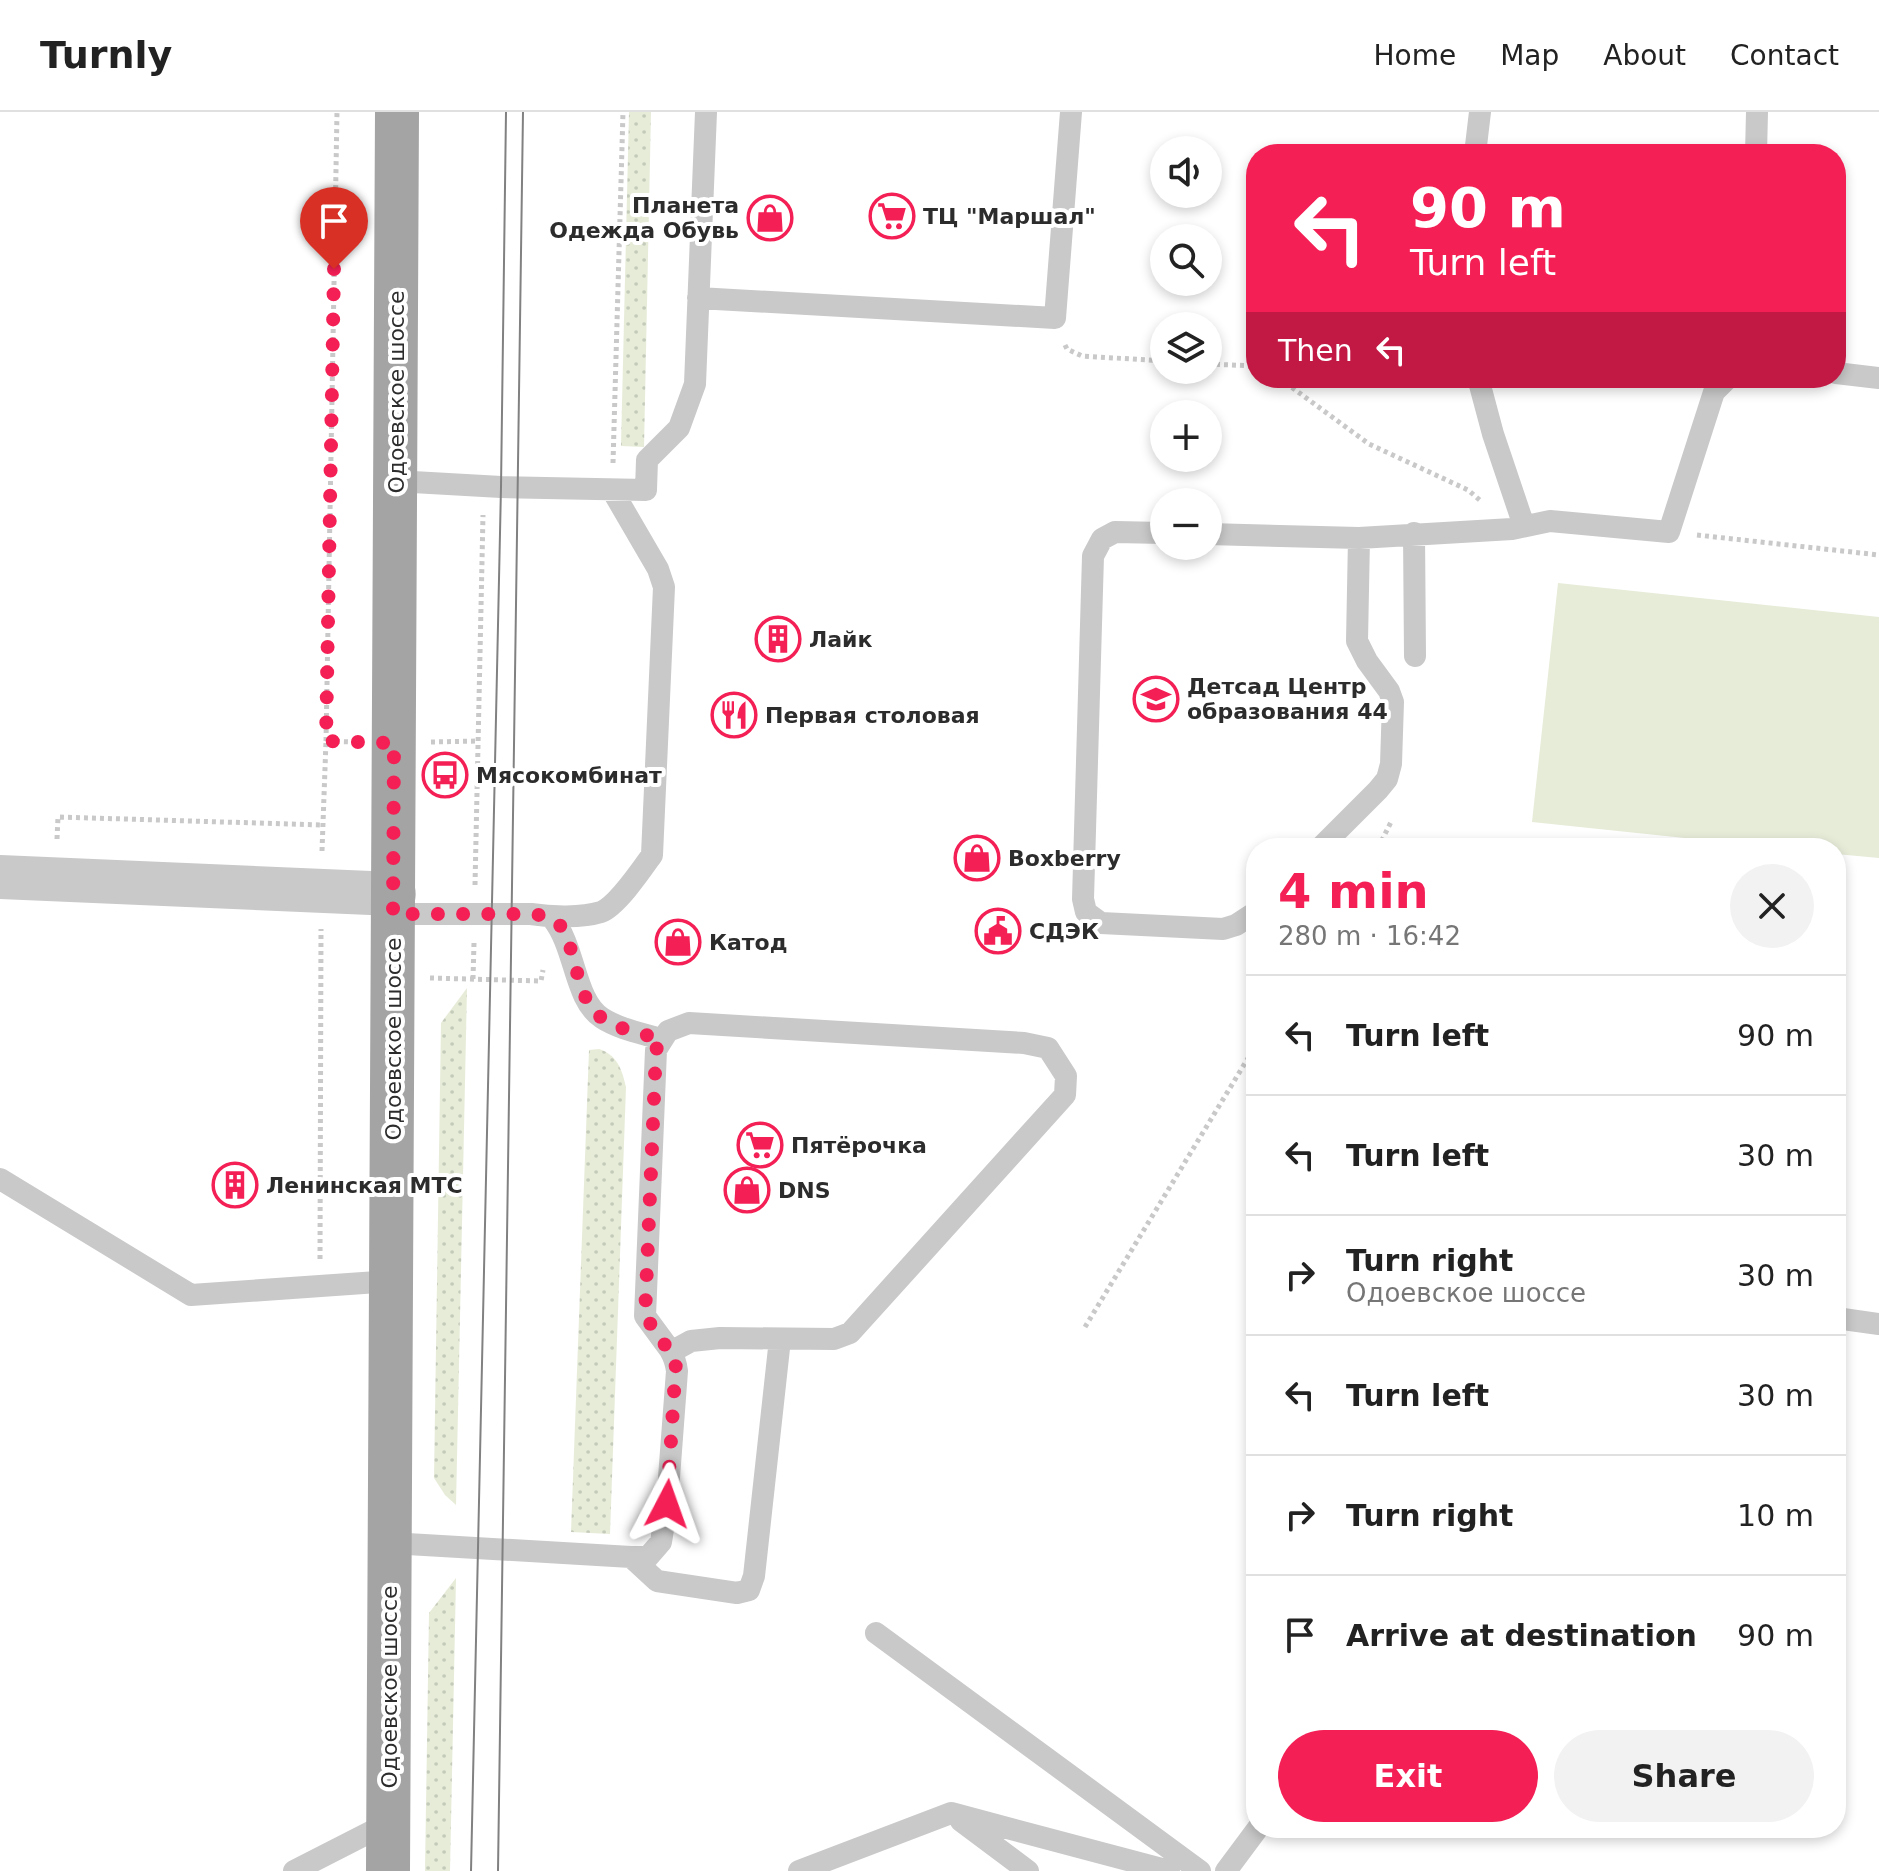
<!DOCTYPE html>
<html lang="en">
<head>
<meta charset="utf-8">
<style>
  :root { --surface:#fff; --page:#f2f2f2; --text:#222; --muted:#767676; --line:#e0e0e0; --accent:#f31f55 }
  body { margin:0; font-family:"DejaVu Sans",sans-serif; background:var(--page); color:var(--text); height:100vh; display:flex; flex-direction:column; font-size:30px; white-space:nowrap }
  * { box-sizing:border-box; margin:0 }
  p { font-size:26px; color:var(--muted) }
  .icon { flex:none; width:44px; height:44px; fill:none; stroke:currentColor; stroke-width:2; stroke-linecap:round; stroke-linejoin:round }
  .map { position:relative; flex:1; overflow:hidden }
  .panel { position:absolute; left:1246px; top:726px; width:600px; height:1000px; display:flex; flex-direction:column; background:var(--surface); border-radius:32px; box-shadow:0 4px 12px #0003 }
  .panel>* { flex:none }
  .banner { position:absolute; left:1246px; top:32px; width:600px; height:244px; border-radius:32px; box-shadow:0 4px 12px #0003; background:#f31f55; color:#fff; overflow:hidden }
  .fabs { position:absolute; left:1150px; top:24px; display:grid; gap:16px }
  .fabs a { display:grid; place-items:center; width:72px; height:72px; border-radius:50%; background:var(--surface); box-shadow:0 4px 12px #0003; font-size:40px }
  .pin { position:absolute; display:grid; place-items:center; width:68px; height:68px; color:#fff; margin:-82px -34px; border-radius:50% 50% 50% 0; rotate:-45deg; box-shadow:0 0 8px #0007 }
  .pin .icon { rotate:45deg }
  .me { position:absolute; width:88px; margin:-44px; rotate:4deg; stroke-linejoin:round; filter:drop-shadow(0 0 6px #0008) }
  .turn { display:flex; align-items:center; gap:28px; height:168px; padding:0 32px; font-size:36px }
  .turn .icon { width:104px; height:104px; stroke-width:2.5 }
  .turn b { display:block; font-size:56px; line-height:68px }
  .then { display:flex; align-items:center; height:76px; padding:0 32px; background:#0003; gap:16px; font-size:30px }
  .round { display:grid; place-items:center; flex:none; width:84px; height:84px; border-radius:42px; background:var(--page) }
  .headline { display:flex; align-items:center; justify-content:space-between; height:136px; padding:0 32px }
  h1 { font-size:48px; font-weight:700; line-height:60px; color:var(--accent) }
  .primary-button { display:flex; gap:16px; margin-top:auto; padding:16px 32px }
  .primary-button a { flex:1; height:92px; border-radius:48px; background:var(--accent); color:#fff; font-size:32px; font-weight:700; line-height:92px; text-align:center }
  .primary-button a+a { background:var(--page); color:var(--text) }
  ul { padding:0; list-style:none }
  li { display:flex; align-items:center; gap:24px; height:120px; padding:0 32px; border-top:2px solid var(--line) }
  li div { flex:1 }
  li b { display:block; font-size:30px }
  li em { font-style:normal }
  header { display:flex; align-items:center; gap:48px; box-sizing:border-box; height:112px; padding:0 40px; background:var(--surface); border-bottom:2px solid var(--line) }
  header strong { font-size:38px }
  nav { display:flex; gap:44px; margin-inline-start:auto; font-size:28px }
  .map>svg:first-child { display:block }
  .grass { fill:url(#grass-dots) }
  .pitch { fill:#e6ecd8 }
  .lines { fill:none; stroke-linecap:round; stroke-linejoin:round }
  .path { stroke:#c9c9c9; stroke-width:5; stroke-dasharray:4 4; stroke-linecap:butt }
  .lane { stroke:#c9c9c9; stroke-width:22 }
  .street { stroke:#c9c9c9; stroke-width:44 }
  .primary { stroke:#a4a4a4; stroke-width:44 }
  .tram { stroke:#818181; stroke-width:2 }
  .route { stroke:#f31f55; stroke-width:14; stroke-dasharray:0 25.2 }
  .labels { text-anchor:middle; dominant-baseline:central; stroke-width:8; stroke-linejoin:round; paint-order:stroke }
  .poi-label { font-size:22px; font-weight:bold; fill:#2c2c2c; stroke:#fff; text-anchor:start }
  .street-label { font-size:22px; fill:#2c2c2c; stroke:#fff }
</style>
</head>
<body>
<header>
<strong>Turnly</strong>
<nav><a>Home</a><a>Map</a><a>About</a><a>Contact</a></nav>
</header>
<div class="map">
<svg width="1879" height="1759" viewBox="0 0 1879 1759">
  <defs>
    <pattern id="grass-dots" width="8" height="8" patternUnits="userSpaceOnUse" patternTransform="scale(2)"><rect width="8" height="8" fill="#e6ecd8"/><path d="M2 2h.1M6 6h.1" fill="none" stroke="#c5cbba" stroke-width="1.8" stroke-linecap="round"/></pattern>
  </defs>
  <rect width="100%" height="100%" fill="#fff"/>
  <path class="grass" d="M629,0H651L644,335L621,334Z
    M467,876L456,1393L445,1383L434,1366L441,911Z
    M599,937C617,943 622,957 626,975L610,1422L571,1420L589,938Z
    M456,1466L450,1759H425L429,1501Z"/>
  <path class="pitch" d="M1558,471L1879,505V746L1836,742V736H1781L1532,710Z"/>
  <g class="lines">
    <path class="path" d="M1065,233L1067,237L1082,244L1164,249
      M1208,252L1256,254
      M1279,266L1369,332L1468,378L1482,390
      M613,351L623,0
      M1697,423L1879,443
      M326,629L337,0
      M431,630L478,629
      M57,727L58,705L323,713
      M1378,736L1392,708
      M322,739L326,629L353,630
      M475,773L483,403
      M430,866L541,869L543,858
      M473,867L474,831
      M320,1147L321,817
      M1085,1215L1256,933"/>
    <path class="lane" d="M1475,42L1480,0
      M1756,42L1757,0
      M698,186L1055,206L1071,0
      M1836,261L1879,266
      M1478,266L1493,322L1524,414
      M395,369L501,375L646,378L647,348L679,316L695,272L706,0
      M1164,421L1115,420L1102,427L1093,444L1083,787L1086,800L1101,811L1223,817L1236,813L1256,800
      M1414,421L1415,544
      M1208,422L1359,426L1512,417L1550,409L1669,420L1714,280L1728,266
      M1320,736L1378,678L1387,667L1391,652L1393,590L1389,579L1367,549L1357,529L1359,426
      M393,802H531C551,805 582,806 601,800C617,794 642,757 652,743L664,475L658,457L612,378
      M552,806C576,835 574,888 602,906C619,917 641,921 661,927
      M0,1067L191,1183L392,1169
      M1836,1206L1879,1212
      M390,1431L631,1445H648L661,1430L667,1392L677,1259C676,1251 674,1245 670,1238L645,1204L656,938L668,919L689,911L1024,931L1048,936L1066,964L1065,983L850,1221L834,1227L720,1226L691,1229L671,1240
      M631,1445L657,1469L737,1481L749,1478L754,1464L780,1227
      M876,1521L1200,1759
      M961,1709L1028,1759
      M294,1759L388,1711
      M799,1759L951,1701L1169,1759
      M1226,1759L1258,1716"/>
    <path class="street" d="M0,765L394,782"/>
    <path class="primary" d="M388,1759L397,0"/>
    <path class="tram" d="M471,1759L501,375L506,0
      M498,1759L523,0"/>
  </g>
  <g class="lines">
    <path class="route" d="M334,157L326,629L394,631L393,802H531C537,803 544,803 550,805C577,817 572,881 598,903C614,917 641,921 661,927L656,938L645,1204L676,1249L667,1392"/>
  </g>
  <defs>
    <g id="supermarket-ring" transform="scale(2.3)"><circle r="9.5" fill="#fff" stroke="#f31f55" stroke-width="1.5"/><path d="M-6-5.5h2.5l.6 2H6L4.5 2H-2.5L-4.4-4H-6ZM-1.5 3.2a1.3 1.3 0 1 0 .1 0ZM3 3.2a1.3 1.3 0 1 0 .1 0Z" fill="#f31f55"/></g>
    <g id="shop-ring" transform="scale(2.3)"><circle r="9.5" fill="#fff" stroke="#f31f55" stroke-width="1.5"/><path d="M-5-2.5h2.3a2.7 3.5 0 0 1 5.4 0H5L5.5 6h-11ZM-1.5-2.5h3a1.5 2.3 0 0 0-3 0Z" fill="#f31f55"/></g>
    <g id="building-ring" transform="scale(2.3)"><circle r="9.5" fill="#fff" stroke="#f31f55" stroke-width="1.5"/><path d="M-4-6H4V6H1V3H-1V6H-4ZM-2.5-4.3h1.7v1.8h-1.7ZM.8-4.3h1.7v1.8H.8ZM-2.5-1h1.7V.8h-1.7ZM.8-1h1.7V.8H.8Z" fill="#f31f55"/></g>
    <g id="school-ring" transform="scale(2.3)"><circle r="9.5" fill="#fff" stroke="#f31f55" stroke-width="1.5"/><path d="M0-5L7-2L0 1L-7-2ZM-4 1L0 2.5L4 1V4Q0 6-4 4Z" fill="#f31f55"/></g>
    <g id="restaurant-ring" transform="scale(2.3)"><circle r="9.5" fill="#fff" stroke="#f31f55" stroke-width="1.5"/><path d="M-5-6h1v4h1v-4h1v4h1v-4h1v5L-1.5 .5V6h-2V.5L-5-1ZM5-6V6H3V1.5H1.5Q1.5-4 5-6Z" fill="#f31f55"/></g>
    <g id="bus-ring" transform="scale(2.3)"><circle r="9.5" fill="#fff" stroke="#f31f55" stroke-width="1.5"/><path d="M-5-6H5V4H4V6H2V4H-2V6H-4V4H-5ZM-3.5-4V0h7V-4ZM-3.5 1.2v1.5H-2V1.2ZM2 1.2v1.5H3.5V1.2Z" fill="#f31f55"/></g>
    <g id="civic-ring" transform="scale(2.3)"><circle r="9.5" fill="#fff" stroke="#f31f55" stroke-width="1.5"/><path d="M-.6-6.5H3V-4.5H.6V-3L4-1V1h2V6H-6V1h2V-1L-.6-3ZM-1.2 2.5V6h2.4V2.5Z" fill="#f31f55"/></g>
  </defs>
  <g fill-rule="evenodd">
    <use href="#supermarket-ring" x="892" y="104"/>
    <use href="#shop-ring" x="770" y="106"/>
    <use href="#building-ring" x="778" y="527"/>
    <use href="#school-ring" x="1156" y="587"/>
    <use href="#restaurant-ring" x="734" y="603"/>
    <use href="#bus-ring" x="445" y="663"/>
    <use href="#shop-ring" x="977" y="746"/>
    <use href="#civic-ring" x="998" y="819"/>
    <use href="#shop-ring" x="678" y="830"/>
    <use href="#supermarket-ring" x="760" y="1033"/>
    <use href="#building-ring" x="235" y="1073"/>
    <use href="#shop-ring" x="747" y="1078"/>
  </g>
  <g class="labels">
    <g class="poi-label">
      <text x="739" y="93" text-anchor="end">Планета<tspan x="739" dy="25">Одежда Обувь</tspan></text>
      <text x="923" y="104">ТЦ "Маршал"</text>
      <text x="809" y="527">Лайк</text>
      <text x="1187" y="574">Детсад Центр<tspan x="1187" dy="25">образования 44</tspan></text>
      <text x="765" y="603">Первая столовая</text>
      <text x="476" y="663">Мясокомбинат</text>
      <text x="1008" y="746">Boxberry</text>
      <text x="1029" y="819">СДЭК</text>
      <text x="709" y="830">Катод</text>
      <text x="791" y="1033">Пятёрочка</text>
      <text x="266" y="1073">Ленинская МТС</text>
      <text x="778" y="1078">DNS</text>
    </g>
    <g class="street-label">
      <text transform="translate(396 280) rotate(-90)">Одоевское шоссе</text>
      <text transform="translate(393 927) rotate(-90)">Одоевское шоссе</text>
      <text transform="translate(389 1575) rotate(-90)">Одоевское шоссе</text>
    </g>
  </g>
</svg>
<div class="fabs">
<a><svg class="icon" aria-label="sound" viewBox="0 0 24 24"><path d="M4 9h4l5-4v14l-5-4H4zM17 9q2 3 0 6"/></svg></a>
<a><svg class="icon" aria-label="search" viewBox="0 0 24 24"><circle cx="10" cy="10" r="6"/><path d="M15 15l6 6"/></svg></a>
<a><svg class="icon" aria-label="layers" viewBox="0 0 24 24"><path d="M12 4l9 5-9 5-9-5zM3 14l9 5 9-5"/></svg></a>
<a>+</a>
<a>−</a>
</div>
<div class="pin" style="left:334px;top:157px;background:#d93025"><svg class="icon" aria-label="arrive" viewBox="0 0 24 24"><path d="M6 21V4h12l-3 4 3 4H6"/></svg></div>
<svg class="me" style="left:667px;top:1392px" viewBox="-20 -20 40 40"><path d="M0-17L14 15 0 8-14 15z" fill="#f31f55" stroke="#fff" stroke-width="4"/></svg>
<div class="banner">
<div class="turn"><svg class="icon" aria-label="left" viewBox="0 0 24 24"><path d="M17 20v-9H6M10 6l-5 5 5 5"/></svg><div><b>90 m</b>Turn left</div></div>
<div class="then">Then<svg class="icon" aria-label="left" viewBox="0 0 24 24"><path d="M17 20v-9H6M10 6l-5 5 5 5"/></svg></div>
</div>
<section class="panel">
<div class="headline"><div><h1>4 min</h1><p>280 m · 16:42</p></div><a class="round"><svg class="icon" aria-label="close" viewBox="0 0 24 24"><path d="M6 6l12 12M18 6L6 18"/></svg></a></div>
<ul>
<li><svg class="icon" aria-label="left" viewBox="0 0 24 24"><path d="M17 20v-9H6M10 6l-5 5 5 5"/></svg><div><b>Turn left</b></div><em>90 m</em></li>
<li><svg class="icon" aria-label="left" viewBox="0 0 24 24"><path d="M17 20v-9H6M10 6l-5 5 5 5"/></svg><div><b>Turn left</b></div><em>30 m</em></li>
<li><svg class="icon" aria-label="right" viewBox="0 0 24 24"><path d="M7 20v-9h11M14 6l5 5-5 5"/></svg><div><b>Turn right</b><p>Одоевское шоссе</p></div><em>30 m</em></li>
<li><svg class="icon" aria-label="left" viewBox="0 0 24 24"><path d="M17 20v-9H6M10 6l-5 5 5 5"/></svg><div><b>Turn left</b></div><em>30 m</em></li>
<li><svg class="icon" aria-label="right" viewBox="0 0 24 24"><path d="M7 20v-9h11M14 6l5 5-5 5"/></svg><div><b>Turn right</b></div><em>10 m</em></li>
<li><svg class="icon" aria-label="arrive" viewBox="0 0 24 24"><path d="M6 21V4h12l-3 4 3 4H6"/></svg><div><b>Arrive at destination</b></div><em>90 m</em></li>
</ul>
<div class="primary-button"><a>Exit</a><a>Share</a></div>
</section>
</div>
</body>
</html>
